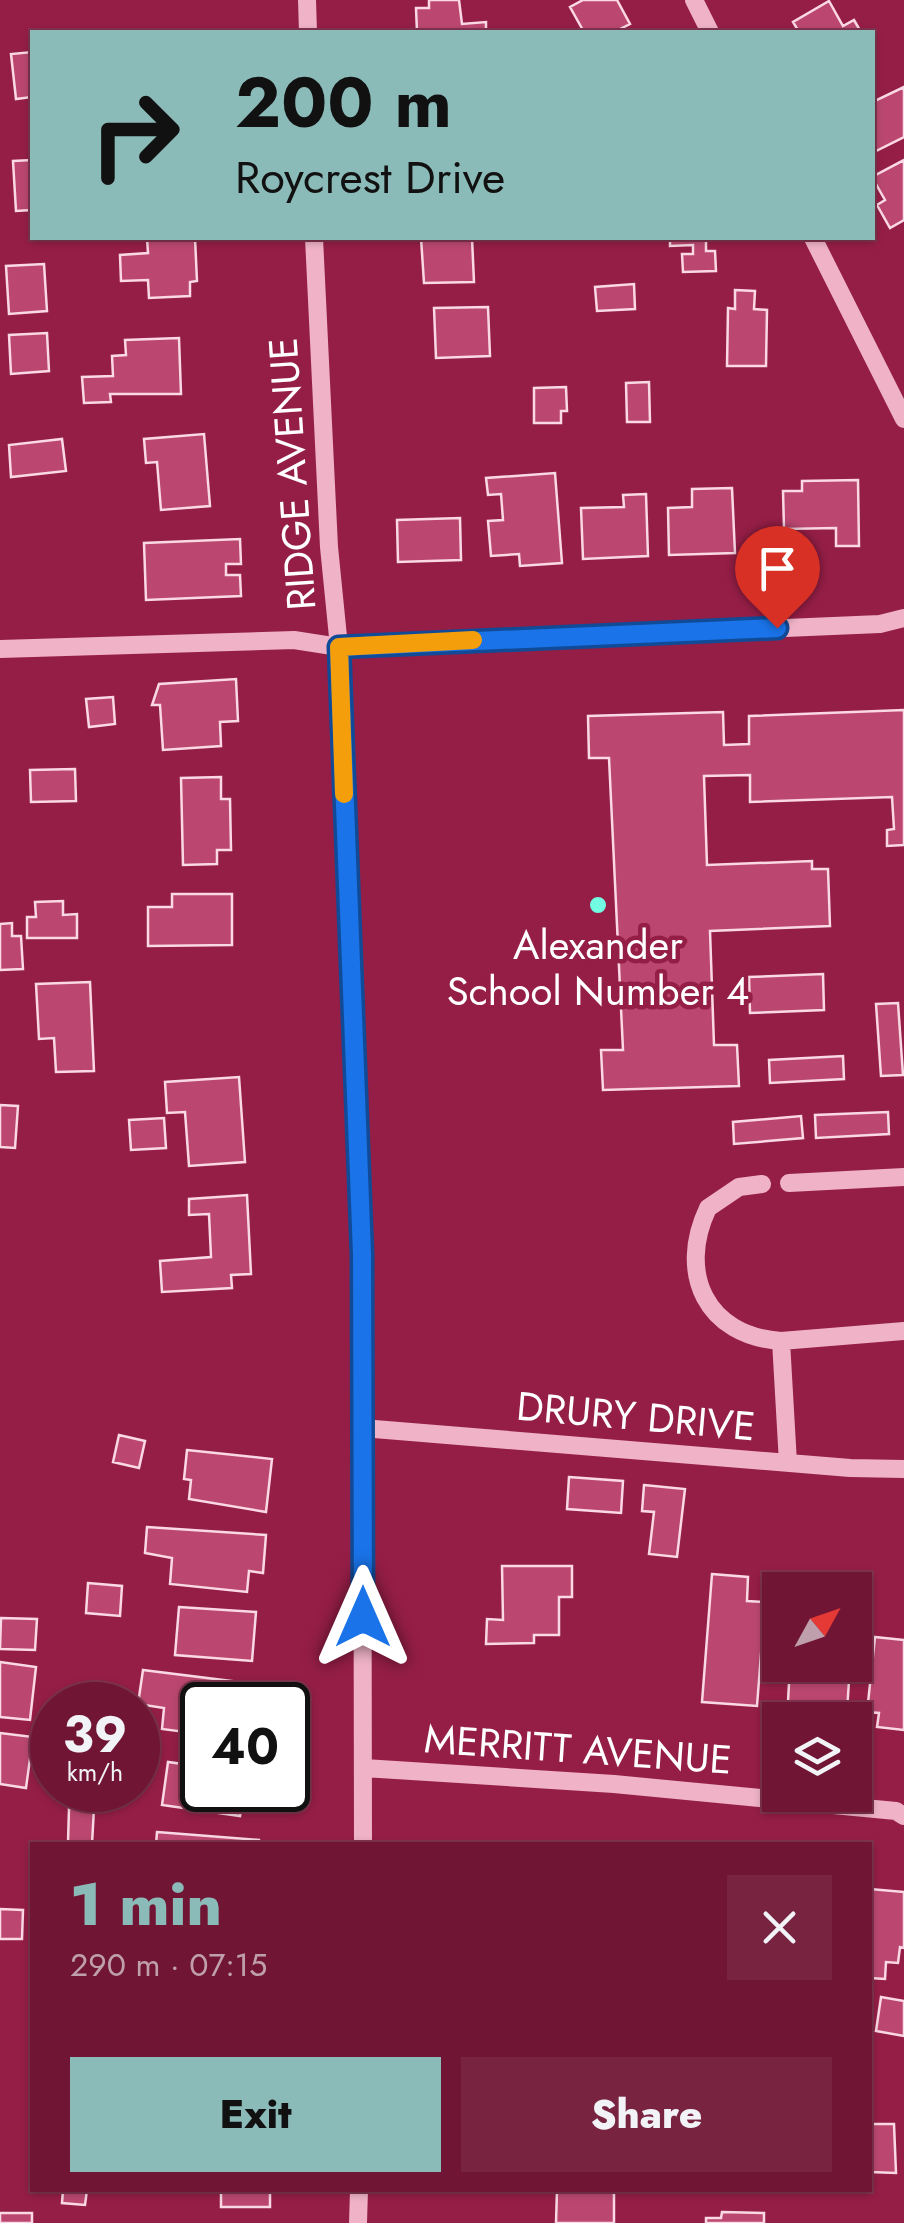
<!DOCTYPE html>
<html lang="en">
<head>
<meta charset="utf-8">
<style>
  :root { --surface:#701634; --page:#782340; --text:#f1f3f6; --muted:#c09fac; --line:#82354f; --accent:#8bbbb9 }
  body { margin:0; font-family:Jost,sans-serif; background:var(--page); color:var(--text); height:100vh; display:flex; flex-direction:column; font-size:38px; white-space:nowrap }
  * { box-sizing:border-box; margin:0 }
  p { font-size:32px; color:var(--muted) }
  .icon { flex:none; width:55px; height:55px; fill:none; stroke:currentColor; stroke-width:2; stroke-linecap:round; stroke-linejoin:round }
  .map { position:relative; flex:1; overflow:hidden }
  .sheet { position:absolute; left:30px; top:1842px; width:842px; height:350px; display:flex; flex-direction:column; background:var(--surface); border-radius:0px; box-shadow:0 2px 8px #0004,0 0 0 2px var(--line) }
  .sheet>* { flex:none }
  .hud { position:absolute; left:30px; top:30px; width:845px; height:210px; border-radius:0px; box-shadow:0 2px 8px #0004,0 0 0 2px var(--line); background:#8bbbb9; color:#111; overflow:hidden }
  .needle { width:65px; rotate:50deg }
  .controls { position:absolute; left:762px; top:1572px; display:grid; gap:20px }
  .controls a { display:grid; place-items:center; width:110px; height:110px; border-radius:0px; background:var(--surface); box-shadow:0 2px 8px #0004,0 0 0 2px var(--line); font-size:50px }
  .speed { position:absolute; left:30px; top:1682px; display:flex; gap:20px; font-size:50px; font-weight:700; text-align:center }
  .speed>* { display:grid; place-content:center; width:130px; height:130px; border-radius:50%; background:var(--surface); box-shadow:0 2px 8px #0004,0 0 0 2px var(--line); line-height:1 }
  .speed small { font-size:25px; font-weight:400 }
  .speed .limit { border:5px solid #111; border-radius:15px; background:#fff; color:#111 }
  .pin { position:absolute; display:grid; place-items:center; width:85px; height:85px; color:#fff; margin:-102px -42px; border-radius:50% 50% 50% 0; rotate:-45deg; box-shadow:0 0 10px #0007 }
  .pin .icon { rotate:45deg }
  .me { position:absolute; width:110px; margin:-55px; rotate:0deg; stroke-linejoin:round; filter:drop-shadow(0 0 8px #0008) }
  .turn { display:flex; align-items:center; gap:35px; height:210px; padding:0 40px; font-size:45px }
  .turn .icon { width:130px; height:130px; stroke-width:2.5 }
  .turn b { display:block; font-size:70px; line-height:85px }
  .round { display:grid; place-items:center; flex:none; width:105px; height:105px; border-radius:0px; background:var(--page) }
  .summary { display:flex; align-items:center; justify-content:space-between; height:170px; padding:0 40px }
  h1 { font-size:60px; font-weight:800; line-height:75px; color:var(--accent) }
  .primary-button { display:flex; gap:20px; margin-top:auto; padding:20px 40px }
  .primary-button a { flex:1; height:115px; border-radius:0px; background:var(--accent); color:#111; font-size:40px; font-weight:800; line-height:115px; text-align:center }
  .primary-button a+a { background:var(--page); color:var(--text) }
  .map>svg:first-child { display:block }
  .building { fill:#bb4770; stroke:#fad8e4; stroke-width:2.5 }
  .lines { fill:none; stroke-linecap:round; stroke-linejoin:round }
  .minor { stroke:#efb2c7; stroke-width:18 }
  .route-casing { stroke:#114b97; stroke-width:25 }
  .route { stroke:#1a73e8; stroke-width:18 }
  .slow { stroke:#f59e0b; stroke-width:18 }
  .poi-dot { fill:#72fde3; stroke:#951e46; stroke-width:4 }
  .labels { text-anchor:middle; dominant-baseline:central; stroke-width:9; stroke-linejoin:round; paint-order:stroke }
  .street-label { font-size:40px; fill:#fff; stroke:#951e46 }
  .poi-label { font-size:40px; fill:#fff; stroke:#951e46 }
</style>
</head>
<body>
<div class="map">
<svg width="904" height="2223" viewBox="0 0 904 2223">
  <rect width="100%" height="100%" fill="#951e46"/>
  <path class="building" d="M429,0H459L462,24L486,22V32H417L416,8H429Z
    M583,0H617L630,24L614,32H584L570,7Z
    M829,1L843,26L854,20L861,32H799L793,22Z
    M32,52V97L16,99L11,54Z
    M904,87V137L872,153V96L875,101Z
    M32,160V210L16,211L13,161Z
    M904,160V220L890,228L877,205L885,200L872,177Z
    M147,238H195L197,281L190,282V296L149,298L148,280L121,281L120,255L148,253Z
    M421,238H472L474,282L424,283Z
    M670,238H706V251H715L716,271L683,272L682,254H693V245L670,246Z
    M44,264L47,311L9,314L6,266Z
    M634,284L635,309L597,311L595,287Z
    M735,290L755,291L754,309L767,310L766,366H727L728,308L735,309Z
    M488,307L490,356L436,358L434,308Z
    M47,333L49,371L11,374L9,335Z
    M179,338L181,394H110L111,402L84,403L82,377L113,376L112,356L126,355L125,340Z
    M649,382L650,422H627L626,383Z
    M566,387L567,411H561V423H534V388Z
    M204,434L210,506L161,510L157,462L146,463L144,439Z
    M62,439L66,471L11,477L9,445Z
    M555,473L562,563L520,566L519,554L491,556L488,521L503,520L501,494L488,495L486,478Z
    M858,480L859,546H836V528L784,529L783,491H802V481Z
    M732,488L735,553L669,555L668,508L692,507V489Z
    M646,494L648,556L583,559L581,508L624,507L623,495Z
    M460,518L461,560L398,562L397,520Z
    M240,539L241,564H226V575H240L241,596L146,600L144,543Z
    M236,679L238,721L220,722L221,746L163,750L160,705H152L159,684Z
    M113,697L115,724L89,727L86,699Z
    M904,710V845L887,846V830L894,829L892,797L750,802V775L704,776L707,865L812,861V869H828L830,926L710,931L714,1045H737L739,1086L603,1090L601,1050H623L609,758H589L588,716L723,712L724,745L749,744V716Z
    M75,769L76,801L31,802L30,770Z
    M221,777V799H230L231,850H217V864L183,865L181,778Z
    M172,894H232V945L148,946V907H172Z
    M63,901V915L77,914V938H27V917H36L35,902Z
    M12,923V936H21L23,969L0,970V924Z
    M823,974L824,1010L750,1013L749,977Z
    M90,982L94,1071L56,1072L54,1038L39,1039L36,984Z
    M898,1003L903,1075L881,1076L876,1004Z
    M843,1056L844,1079L770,1083L769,1060Z
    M239,1077L245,1162L189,1166L185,1112L167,1113L165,1082Z
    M0,1105L18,1106L15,1148L0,1147Z
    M888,1112L889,1134L816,1138L815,1115Z
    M801,1116L803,1138L734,1144L733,1122Z
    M164,1118L166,1148L131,1150L129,1120Z
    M247,1195L251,1274L231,1275L232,1288L162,1292L160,1261L211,1257L209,1214L189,1215V1199Z
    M119,1435L145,1441L139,1468L113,1462Z
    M187,1450L272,1459L266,1512L189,1499L191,1480L184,1479Z
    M569,1477L623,1481L621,1513L567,1509Z
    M644,1485L685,1489L677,1557L649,1554L654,1512L642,1511Z
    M147,1527L266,1535L263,1573L249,1571L247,1592L170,1584L172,1558L145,1553Z
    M502,1566H572V1597H559V1635H534V1643L486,1644L487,1619L503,1620Z
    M712,1574L748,1577L747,1601L765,1602L757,1706L702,1702Z
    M88,1583L122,1586L120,1616L86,1613Z
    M179,1607L256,1612L252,1661L175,1655Z
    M1,1618L37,1619L35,1650L0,1649Z
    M875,1637L904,1640V1730L877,1727L879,1713L867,1712Z
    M0,1662L36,1667L30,1720L0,1717Z
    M790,1665H850L847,1712L822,1710V1720H787Z
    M143,1670L263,1685L261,1705H202V1748L199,1747L201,1734L162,1729L164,1708L138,1704Z
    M0,1733L33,1737L26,1788L0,1784Z
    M184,1757L202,1760V1790H244L240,1816L162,1805L168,1762L183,1764Z
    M69,1808H94L92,1844L68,1843Z
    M157,1832L259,1840V1845H156Z
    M870,1889L904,1892V1948L900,1947L898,1963L886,1962L885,1979L870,1978Z
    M0,1909L23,1910L22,1939H0Z
    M881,1997L904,2001V2036L876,2031Z
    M872,2124H894L896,2173L870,2172Z
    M63,2190H87L85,2205L62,2203Z
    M221,2190H270V2207H221Z
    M557,2190L614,2193V2223H556Z
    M722,2212L764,2213V2223H706V2218H721Z
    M0,2213H32V2223H0Z"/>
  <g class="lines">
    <path class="minor" d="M307,0L308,32
      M694,0L710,32
      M314,238L329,547L339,647L362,1254L363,1845
      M813,238L904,419
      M0,649L294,640L339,647L880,624L904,618
      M789,1183L904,1177
      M762,1184L739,1187L708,1208C677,1273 706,1336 781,1341
      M362,1428L850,1468L904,1469
      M788,1463L781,1341L904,1331
      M364,1768L614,1784L896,1811L904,1816
      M358,2223L359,2190"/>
  </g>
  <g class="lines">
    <g class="route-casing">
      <path id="route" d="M363,1617L362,1254L339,647L777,628"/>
    </g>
    <use href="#route" class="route"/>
    <path class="slow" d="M344,794L339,647L473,640"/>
  </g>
  <circle class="poi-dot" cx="598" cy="905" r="10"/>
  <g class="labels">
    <g class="street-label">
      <text transform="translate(292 474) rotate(-94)">RIDGE AVENUE</text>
      <text transform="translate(636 1416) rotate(5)">DRURY DRIVE</text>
      <text transform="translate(578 1749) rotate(4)">MERRITT AVENUE</text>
    </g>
    <g class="poi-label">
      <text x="598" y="945">Alexander<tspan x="598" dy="46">School Number 4</tspan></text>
    </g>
  </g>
</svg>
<div class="controls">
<a><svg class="needle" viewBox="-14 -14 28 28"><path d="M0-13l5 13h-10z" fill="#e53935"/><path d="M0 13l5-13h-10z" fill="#c09fac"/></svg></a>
<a><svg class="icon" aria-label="layers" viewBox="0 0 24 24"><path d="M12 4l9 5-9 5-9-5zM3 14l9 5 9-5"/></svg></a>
</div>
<div class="speed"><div>39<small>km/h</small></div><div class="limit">40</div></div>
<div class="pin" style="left:777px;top:628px;background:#d93025"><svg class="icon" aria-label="arrive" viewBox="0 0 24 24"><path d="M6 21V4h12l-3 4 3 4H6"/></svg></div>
<svg class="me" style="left:363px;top:1617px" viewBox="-20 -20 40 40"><path d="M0-17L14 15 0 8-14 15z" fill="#1a73e8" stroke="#fff" stroke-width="4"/></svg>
<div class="hud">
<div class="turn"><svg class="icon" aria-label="right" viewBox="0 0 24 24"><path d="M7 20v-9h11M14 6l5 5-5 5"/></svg><div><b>200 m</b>Roycrest Drive</div></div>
</div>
<section class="sheet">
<div class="summary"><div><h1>1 min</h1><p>290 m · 07:15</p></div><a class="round"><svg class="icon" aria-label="close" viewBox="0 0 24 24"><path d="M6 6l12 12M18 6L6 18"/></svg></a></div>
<div class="primary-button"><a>Exit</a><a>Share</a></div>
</section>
</div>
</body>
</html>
